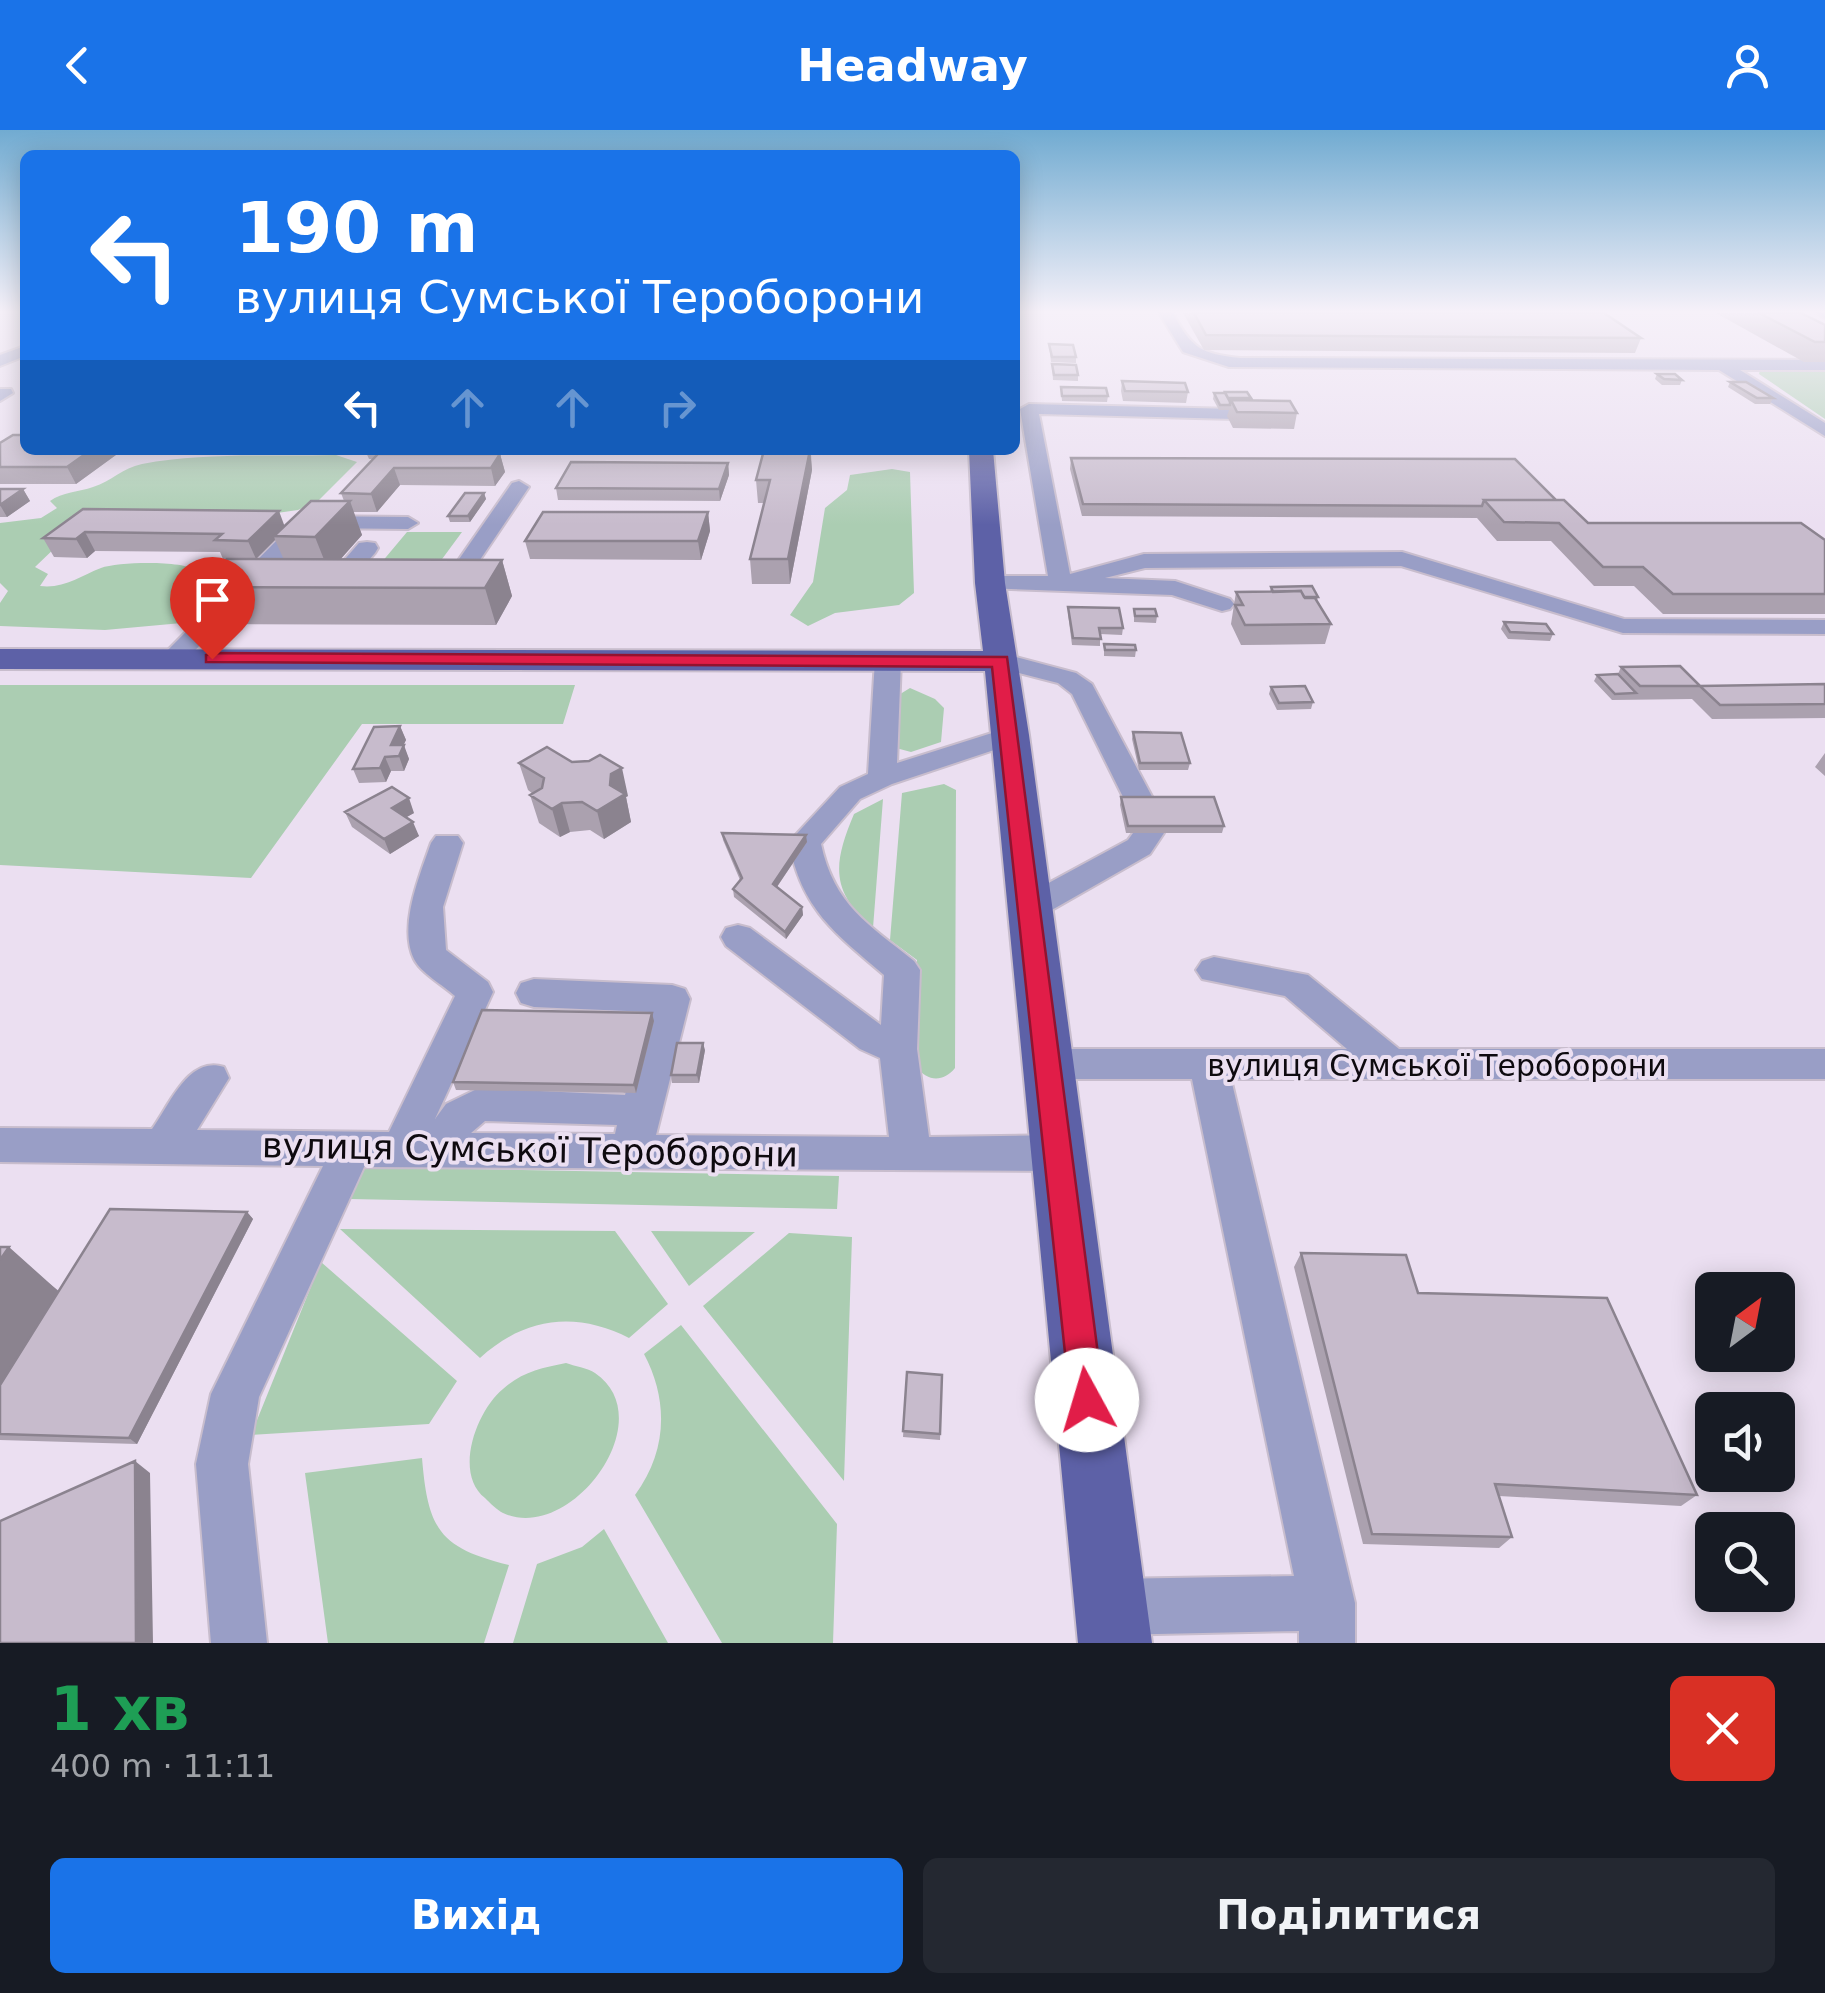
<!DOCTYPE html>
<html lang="uk">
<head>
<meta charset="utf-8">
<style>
  :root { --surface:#171b24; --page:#242831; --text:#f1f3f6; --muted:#9ea1a6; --accent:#1a73e8 }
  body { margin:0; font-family:"DejaVu Sans",sans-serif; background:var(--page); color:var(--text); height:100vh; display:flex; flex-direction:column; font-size:38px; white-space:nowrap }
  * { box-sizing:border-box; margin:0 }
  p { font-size:32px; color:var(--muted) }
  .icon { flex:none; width:55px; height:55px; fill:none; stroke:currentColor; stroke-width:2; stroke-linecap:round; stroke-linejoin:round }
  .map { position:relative; height:1513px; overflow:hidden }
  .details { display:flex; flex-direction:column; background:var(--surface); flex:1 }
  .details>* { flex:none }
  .hud { position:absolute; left:20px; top:20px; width:1000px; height:305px; border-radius:15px; box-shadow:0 5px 25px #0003; background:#1a73e8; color:#fff; overflow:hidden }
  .needle { width:65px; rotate:32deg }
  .fabs { position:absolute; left:1695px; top:1142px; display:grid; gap:20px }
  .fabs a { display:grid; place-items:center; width:100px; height:100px; border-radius:15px; background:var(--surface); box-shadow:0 5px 25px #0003; font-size:50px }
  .pin { position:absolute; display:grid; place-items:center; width:85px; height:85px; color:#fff; margin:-102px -42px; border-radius:50% 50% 50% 0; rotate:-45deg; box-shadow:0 0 10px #0007 }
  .pin .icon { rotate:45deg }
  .me { position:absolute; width:110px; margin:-55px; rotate:354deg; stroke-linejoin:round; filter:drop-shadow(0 0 8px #0008) }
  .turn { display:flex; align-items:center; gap:35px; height:210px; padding:0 50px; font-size:45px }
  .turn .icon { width:130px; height:130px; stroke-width:2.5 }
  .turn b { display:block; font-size:70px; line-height:85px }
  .lanes { display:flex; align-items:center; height:95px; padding:0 50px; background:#0003; justify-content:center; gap:50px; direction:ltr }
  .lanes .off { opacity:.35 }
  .round { display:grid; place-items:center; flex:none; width:105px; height:105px; border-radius:15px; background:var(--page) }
  .headline { display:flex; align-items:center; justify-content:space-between; height:170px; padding:0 50px }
  h1 { font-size:60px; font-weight:700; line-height:75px; color:#1e9e55 }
  .cta { display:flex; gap:20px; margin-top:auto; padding:20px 50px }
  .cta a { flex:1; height:115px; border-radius:15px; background:var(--accent); color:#fff; font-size:40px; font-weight:700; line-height:115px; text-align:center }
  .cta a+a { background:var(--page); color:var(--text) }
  header { display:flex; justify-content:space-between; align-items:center; height:130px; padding:0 50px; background:var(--accent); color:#fff; font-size:45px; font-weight:700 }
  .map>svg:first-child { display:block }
  .green { fill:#abcdb2 }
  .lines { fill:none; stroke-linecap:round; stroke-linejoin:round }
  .minor-casing { stroke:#c8bdcd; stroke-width:4 }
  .major-casing { stroke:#c8bdcd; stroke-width:4 }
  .minor { fill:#999ec6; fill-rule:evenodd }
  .major { fill:#5d61a7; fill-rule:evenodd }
  .wall { fill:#aba1af }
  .shaded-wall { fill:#8b838f }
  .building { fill:#c7bbcc; stroke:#8b838f; stroke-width:2.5 }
  .route { fill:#e11d48; stroke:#92132f; stroke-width:2.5 }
  .labels { text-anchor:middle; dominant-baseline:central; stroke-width:8; stroke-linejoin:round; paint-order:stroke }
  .street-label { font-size:30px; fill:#0e0a0f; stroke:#ebdff1 }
  .near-street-label { font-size:35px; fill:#0e0a0f; stroke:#ebdff1 }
</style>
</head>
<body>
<header><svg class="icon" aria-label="back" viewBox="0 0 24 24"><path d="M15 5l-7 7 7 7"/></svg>Headway<svg class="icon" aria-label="person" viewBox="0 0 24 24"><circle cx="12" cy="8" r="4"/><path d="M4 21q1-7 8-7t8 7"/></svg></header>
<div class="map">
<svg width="1825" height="1513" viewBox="0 0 1825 1513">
  <rect width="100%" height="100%" fill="#ebdff1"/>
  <path class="green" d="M1760,239L1825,240V289L1759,244Z
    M336,325L357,332L318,371L298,380L59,414L35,437L48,444L40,456C64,459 80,446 101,438C118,432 184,430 197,441L196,452L222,468L199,488L182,493L105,500L0,496V473L8,461L0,453V393L41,388L57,378L50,371C62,362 79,362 93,357C112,351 122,338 142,334C205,322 272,327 336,325Z
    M892,339L910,342L914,463L899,475L835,483L808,496L790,485L813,452L825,378L847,360L850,345Z
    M407,402H462L434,440L376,439Z
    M0,555H575L563,594H362L251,748L0,735Z
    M910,558L935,569L944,578L941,612L911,622L896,618L897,566Z
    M944,654L956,660L955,938C944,952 927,952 917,937V830L890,810L902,663Z
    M883,669L873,798C830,761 833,734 854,684Z
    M364,1037L839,1046L837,1079L350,1069Z
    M340,1099L615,1101L668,1174L629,1208C576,1181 525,1187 480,1228Z
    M651,1101L755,1102L689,1156Z
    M789,1103L852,1107L844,1351L703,1176Z
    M321,1132L457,1251L429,1294L251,1305Z
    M681,1195L837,1394L833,1513H722L635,1365C667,1322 669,1271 644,1224Z
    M566,1233C574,1236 588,1238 595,1243C663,1289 571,1414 503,1383C497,1380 490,1373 485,1368C453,1343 477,1280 503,1259C522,1242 541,1238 566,1233Z
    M422,1328C428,1399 439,1418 509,1435L484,1513H328L305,1343Z
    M604,1399L668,1513H513L537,1434L582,1417Z"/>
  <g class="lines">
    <g class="minor-casing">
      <path id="minor" d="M1159,183H1173C1191,218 1201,224 1240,228L1825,230V240H1740L1825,293V306L1719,240L1229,237L1183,222Z
        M1816,183H1825V188Z
        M25,216V226L0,236V225Z
        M0,259H11L13,263L0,271Z
        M1029,274L1235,279L1244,284L1235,289L1039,284L1070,444L1144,424L1402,422L1624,489L1825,490V504L1623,503L1401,436L1145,438L1105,448L1175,451L1230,469L1234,474L1230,479L1222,481L1172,465L982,458L979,453L982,448L990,446H1048L1020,279Z
        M519,351L529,357L461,458L450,465L442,463L439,458L512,353Z
        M306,386L408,387L418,393L408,399L312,398L182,534H164L160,529L164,524L299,388Z
        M367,412L375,413L378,418L375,423L340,463H324L321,458L324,453L359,413Z
        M888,522L901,530L897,633L1011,597L1025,605L1021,611L892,654L860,669L821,714C834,775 868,794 914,831L920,840L917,919L929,1007L1060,1005L1075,1010L1081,1023L1075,1036L1060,1041L364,1037L259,1267L248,1334L267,1513H211L196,1334L211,1264L323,1036L0,1032V998L152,999C170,974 189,925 224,937L229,948L197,1000L389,1002L455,866C443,855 421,843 414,829C398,796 420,745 431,713L436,706H458L463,713L443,777L446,820L488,852L493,862L435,989L446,974L479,958L625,965L650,882L534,877L521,873L516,863L521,853L534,849L672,855L685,859L690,869L656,1005L889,1007L880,928L860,919L726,816L721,807L726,798L738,795L750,798L881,895L884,845C835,803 801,779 789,712L840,657L868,644L875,530ZM485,991L617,995L615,1004L471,1003Z
        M1001,523L1076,543L1092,554L1156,674L1152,681H1130L1072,564L1058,553L992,536L988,531L992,526Z
        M1149,693L1160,696L1164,703L1150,724L1043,785L1031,789L1019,785L1014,777L1019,769L1128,710L1138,696Z
        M1214,827L1308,845L1399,919H1825V949H1231L1355,1473V1513H1299V1501L1111,1505L1091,1497L1083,1477L1091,1457L1111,1449L1294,1446L1192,949H1050L1036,945L1031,934L1036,923L1050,919H1347L1285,866L1202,849L1196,840L1202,831Z"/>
    </g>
    <g class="major-casing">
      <path id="major" d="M969,320H993L1005,453L1029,605L1152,1513H1078L985,541L0,539V519L983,521L975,453Z"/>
    </g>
    <use href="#minor" class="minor"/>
    <use href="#major" class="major"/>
  </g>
  <path class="wall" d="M1183,183H1604L1641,208L1635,223L1204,220Z
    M1716,183H1801L1825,195V232H1804Z
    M1049,214L1076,227V233L1051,232Z
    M1052,234L1078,245V251L1053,250Z
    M1657,244L1682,250L1680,255H1662L1655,249Z
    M1122,251L1188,262L1186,273L1123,271L1121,261Z
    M1730,252L1773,268L1770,274H1755L1728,257Z
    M1061,257L1108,266L1107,272L1062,271Z
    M1214,263L1251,268L1250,270L1297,283L1294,299L1233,298L1227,286L1229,280H1219L1213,269Z
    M0,313L120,322L76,354H0Z
    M365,320H444L443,324H500L505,342L495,356L400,355L377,382H353L362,405L340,430H502L512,466L496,495L217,494L199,457L284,430L275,410L256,429H223L220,422L95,421L87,428L54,427L43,408L83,379L285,396L344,371L341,363L373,329H369Z
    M764,320H822L821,324H811L812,340L790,454H752L750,429L764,373H758L756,350Z
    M1071,328L1556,370L1588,393L1825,410V484H1663L1634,456H1594L1551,411H1497L1477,388L1082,386L1070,339Z
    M728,333L729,345L720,371L558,370L556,358Z
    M0,359H23L30,371L7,387H0Z
    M484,363L486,369L470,392H450L448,386Z
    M708,382L710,401L701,430L530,429L525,411Z
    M1271,457L1318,467L1317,471L1331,494L1325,514L1241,515L1231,494L1236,462H1270Z
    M1068,477L1123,498L1122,505L1100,504V516L1072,515L1068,484Z
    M1134,479L1157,486L1156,493L1134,492Z
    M1504,492L1553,504L1550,511L1508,509L1501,499Z
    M1104,514L1136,520L1135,527L1104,526Z
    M1621,537L1700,556L1825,554V588L1712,589L1692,569L1612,570L1594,551L1597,545L1618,544Z
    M1271,557L1313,572L1311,579L1277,580L1269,564Z
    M400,596L406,610L403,615L409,629L404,641H391L386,652L359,653L353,639Z
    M1133,602L1190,633L1188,640H1139L1132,609Z
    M1825,623V646L1815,637Z
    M519,633L628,666L626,667L631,692L604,709L590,700L570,702L560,707L539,693L530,665L533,664L528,660Z
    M1121,667L1224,696L1222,703H1126L1120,675Z
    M345,682L414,683L406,687L419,706L390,724L352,697Z
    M722,703L807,712L777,757L802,777L803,785L786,809L734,767L733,759L740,750L723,710Z
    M654,891L636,963L456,960L453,952Z
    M705,920L699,953H672L671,945Z
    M247,1082L253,1089L137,1314L0,1310V1117L59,1161Z
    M1301,1123L1418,1163L1697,1365L1681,1376L1499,1366L1512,1407L1499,1418L1363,1414L1294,1137Z
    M907,1242L942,1245L940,1310L903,1307Z"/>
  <path class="shaded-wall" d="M91,320H119L120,322L76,354L67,337Z
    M435,320H444L445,322L438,330Z
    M810,320L812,340L790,454L788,429Z
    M500,324L505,342L495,356L491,338Z
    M728,333L729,345L720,371L719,359Z
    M394,338L400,355L377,382L371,364Z
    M23,359L30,371L7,387L0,375Z
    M484,363L486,369L470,392L468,386Z
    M350,371L362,405L329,442L315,407Z
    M279,381L286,400L274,406L275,410L256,429L248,411Z
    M708,382L710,401L701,430L698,411Z
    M85,402L95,421L87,428L76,409Z
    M502,430L512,466L496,495L485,458Z
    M400,596L406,610L398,627L391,615Z
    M404,615L409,629L404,641L399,626Z
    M385,627L391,641L386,652L380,638Z
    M622,638L628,666L626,667L631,692L604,709L597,681L610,655L611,644Z
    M409,668L414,683L398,692L392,678Z
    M562,673L570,702L560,707L552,679Z
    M413,692L419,706L390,724L384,709Z
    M806,705L807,712L774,761L773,754Z
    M802,777L803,785L786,809L785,802Z
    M652,883L654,891L636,963L634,955Z
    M703,913L705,920L699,953L697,945Z
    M247,1082L253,1089L137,1314L129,1308Z
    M9,1117L66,1168L0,1275V1130Z
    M135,1331L150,1343L153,1513H136Z"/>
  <path class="building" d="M1194,183H1604L1641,208L1206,205Z
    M1759,183H1801L1825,195V212H1815Z
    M1049,214L1073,215L1076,227H1052Z
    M1052,234L1076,235L1078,245H1054Z
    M1657,244H1675L1682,250L1664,249Z
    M1122,251L1185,253L1188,262L1125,261Z
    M1730,252H1746L1773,268H1757Z
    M1061,257L1106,258L1108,266H1062Z
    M1225,262H1247L1251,268H1228Z
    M1214,263H1225L1230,272V275H1220Z
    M1231,270L1290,271L1297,283L1237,282Z
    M13,305H25V320H91L67,337H0V313Z
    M764,320H810L788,429H750L770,350H756Z
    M378,324H500L491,338H394L371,364L341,363Z
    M1071,328L1515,329L1556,370H1484L1482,376L1083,374Z
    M571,332L728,333L719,359L556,358Z
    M0,359H23L0,375Z
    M465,363H484L468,386H448Z
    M1484,370H1564L1588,393H1801L1825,410V464H1673L1643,437H1603L1559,393L1504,392Z
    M311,371H350L315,407L274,406Z
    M83,379L279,381L248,411L215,410L222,404L85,402L76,409L43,408Z
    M543,382H708L698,411H525Z
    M227,429L502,430L485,458L199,457Z
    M1312,456L1318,467H1304L1301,461L1273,462L1271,457Z
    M1301,461L1305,468H1315L1331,494L1245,495L1235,475H1243L1236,462Z
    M1068,477L1119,478L1123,498H1099L1101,509L1073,508Z
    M1134,479H1155L1157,486H1135Z
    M1504,492L1546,494L1553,504L1510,502Z
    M1104,514L1135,515L1136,520H1105Z
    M1680,536L1700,556L1825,554V574L1720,575L1700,556H1640L1621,537Z
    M1618,544L1636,563L1615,564L1597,545Z
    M1305,556L1313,572L1279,573L1271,557Z
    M400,596L391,615H404L399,626L385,627L380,638L353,639L374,597Z
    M1133,602L1181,603L1190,633H1140Z
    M547,617L572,632L589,631L600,625L622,638L611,644L610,655L625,664L597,681L582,672L562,673L552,679L530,665L542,658L544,648L519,633Z
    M392,657L409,668L392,678L413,692L384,709L345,682Z
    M1121,667H1214L1224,696H1128Z
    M722,703L806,705L773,754L802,777L785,802L733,759L742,748Z
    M482,880L652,883L634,955L453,952Z
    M677,913H703L697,945H671Z
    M110,1079L247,1082L129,1308L0,1304V1255Z
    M0,1117H9L0,1130Z
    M1301,1123L1406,1125L1418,1163L1607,1168L1697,1365L1495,1354L1512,1407L1372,1404Z
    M907,1242L942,1245L940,1304L903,1301Z
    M135,1331L136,1513H0V1391Z"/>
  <linearGradient id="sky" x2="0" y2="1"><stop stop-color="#71abd1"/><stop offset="0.46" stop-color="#f6f1f9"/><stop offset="1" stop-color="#f6f1f9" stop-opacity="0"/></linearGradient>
  <rect width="1825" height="395" fill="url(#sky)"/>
  <path class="route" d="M212,523L1007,527L1104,1270L1099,1282L1087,1287L1075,1282L1070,1270L992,537L206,532V525Z"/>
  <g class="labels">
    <g class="street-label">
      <text x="1437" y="935">вулиця Сумської Тероборони</text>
    </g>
    <g class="near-street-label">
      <text transform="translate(530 1020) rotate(1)">вулиця Сумської Тероборони</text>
    </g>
  </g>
</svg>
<div class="fabs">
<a><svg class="needle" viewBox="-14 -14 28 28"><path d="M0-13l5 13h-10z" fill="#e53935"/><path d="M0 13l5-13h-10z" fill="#9ea1a6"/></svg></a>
<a><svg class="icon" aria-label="sound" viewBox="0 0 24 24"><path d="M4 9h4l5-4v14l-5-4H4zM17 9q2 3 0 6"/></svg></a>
<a><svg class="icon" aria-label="search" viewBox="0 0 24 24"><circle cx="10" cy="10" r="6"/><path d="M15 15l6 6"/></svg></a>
</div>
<div class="pin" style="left:212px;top:529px;background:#d93025"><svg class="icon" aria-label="arrive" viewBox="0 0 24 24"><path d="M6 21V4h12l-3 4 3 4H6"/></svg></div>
<svg class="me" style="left:1087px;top:1270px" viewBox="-20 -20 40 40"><circle r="19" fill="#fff"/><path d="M0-13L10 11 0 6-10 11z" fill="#e11d48"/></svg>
<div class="hud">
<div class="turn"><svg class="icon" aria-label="left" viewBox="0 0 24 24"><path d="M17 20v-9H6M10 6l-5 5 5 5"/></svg><div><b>190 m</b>вулиця Сумської Тероборони</div></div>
<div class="lanes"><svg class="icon" aria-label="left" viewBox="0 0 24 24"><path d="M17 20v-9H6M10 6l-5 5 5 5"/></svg><svg class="icon off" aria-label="ahead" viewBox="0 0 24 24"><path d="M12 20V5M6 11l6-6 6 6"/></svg><svg class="icon off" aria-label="ahead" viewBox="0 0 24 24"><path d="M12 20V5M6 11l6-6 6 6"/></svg><svg class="icon off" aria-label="right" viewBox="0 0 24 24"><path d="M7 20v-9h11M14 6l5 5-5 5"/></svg></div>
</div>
</div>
<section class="details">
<div class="headline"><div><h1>1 хв</h1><p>400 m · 11:11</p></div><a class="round" style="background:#d93025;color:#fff"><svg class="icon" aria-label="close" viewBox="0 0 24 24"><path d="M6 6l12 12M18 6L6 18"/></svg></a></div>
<div class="cta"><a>Вихід</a><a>Поділитися</a></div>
</section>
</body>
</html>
